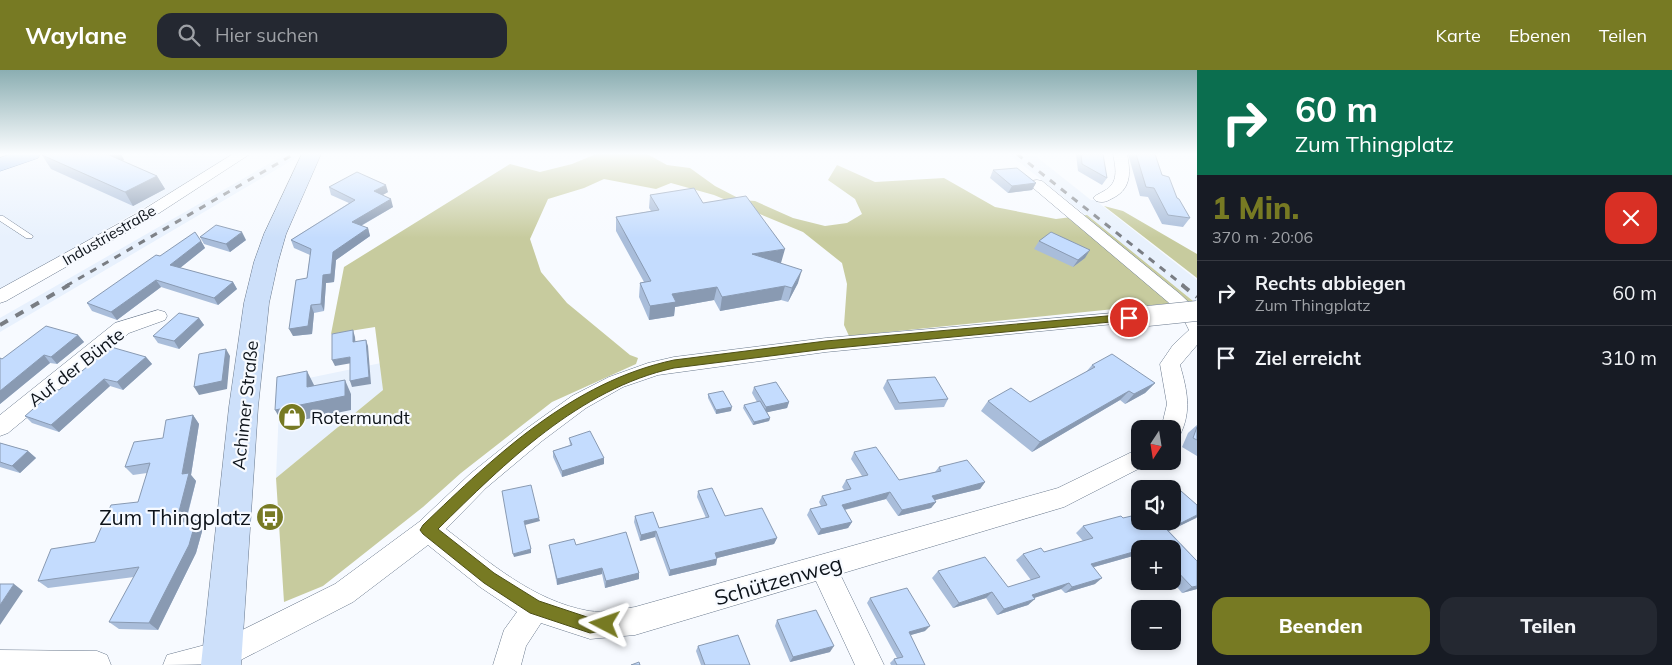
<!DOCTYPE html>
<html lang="de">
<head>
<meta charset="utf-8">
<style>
  :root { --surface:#171b24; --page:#242831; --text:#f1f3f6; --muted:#9ea1a6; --line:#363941; --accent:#777a23 }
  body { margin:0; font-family:Mulish,sans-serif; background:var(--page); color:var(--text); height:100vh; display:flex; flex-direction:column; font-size:19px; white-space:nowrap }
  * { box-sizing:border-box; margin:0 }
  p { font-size:16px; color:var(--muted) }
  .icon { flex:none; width:28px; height:28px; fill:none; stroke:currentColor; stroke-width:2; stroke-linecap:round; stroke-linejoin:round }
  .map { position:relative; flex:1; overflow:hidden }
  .drawer { display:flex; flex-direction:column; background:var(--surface); width:475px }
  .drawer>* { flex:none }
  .banner { background:#0b6e4f; color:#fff; overflow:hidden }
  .needle { width:32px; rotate:192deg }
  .fabs { position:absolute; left:1131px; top:350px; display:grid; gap:10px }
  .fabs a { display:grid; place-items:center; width:50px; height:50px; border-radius:10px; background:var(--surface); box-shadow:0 2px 8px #0003; font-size:25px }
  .pin { position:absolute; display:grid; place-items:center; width:42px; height:42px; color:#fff; margin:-21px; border:2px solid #fff; border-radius:50%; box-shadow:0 1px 5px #0007 }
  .me { position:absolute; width:55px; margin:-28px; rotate:274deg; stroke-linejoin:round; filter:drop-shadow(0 0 4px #0008) }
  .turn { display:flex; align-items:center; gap:18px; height:105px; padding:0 15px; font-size:22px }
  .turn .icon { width:65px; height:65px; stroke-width:2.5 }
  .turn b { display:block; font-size:35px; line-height:42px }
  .round { display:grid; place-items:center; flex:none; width:52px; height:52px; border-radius:15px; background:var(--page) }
  .head { display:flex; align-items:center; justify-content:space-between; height:85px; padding:0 15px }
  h1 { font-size:30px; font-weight:800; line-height:38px; color:var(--accent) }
  .action { display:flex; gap:10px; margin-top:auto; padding:10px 15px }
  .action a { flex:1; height:58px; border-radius:15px; background:var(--accent); color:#fff; font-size:20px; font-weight:800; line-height:58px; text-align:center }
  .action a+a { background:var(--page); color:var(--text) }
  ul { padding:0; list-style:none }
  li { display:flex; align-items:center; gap:15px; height:65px; padding:0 15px; border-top:1px solid var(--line) }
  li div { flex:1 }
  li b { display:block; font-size:19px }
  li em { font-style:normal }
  header { display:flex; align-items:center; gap:30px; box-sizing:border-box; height:70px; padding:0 25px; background:var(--accent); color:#fff }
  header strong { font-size:24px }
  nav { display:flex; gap:28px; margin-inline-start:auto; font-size:18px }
  .search { width:350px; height:45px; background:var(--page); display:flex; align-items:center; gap:12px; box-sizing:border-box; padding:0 18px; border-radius:15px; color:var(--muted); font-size:19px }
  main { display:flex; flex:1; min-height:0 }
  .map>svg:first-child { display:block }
  .built { fill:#e8f1fd }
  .green { fill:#c7cb9e }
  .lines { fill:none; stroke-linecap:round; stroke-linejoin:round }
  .lane-casing { stroke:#6a798d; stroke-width:1 }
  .street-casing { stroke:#6a798d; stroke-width:1 }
  .secondary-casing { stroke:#6a798d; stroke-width:1 }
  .primary-casing { stroke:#3e69a3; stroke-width:1 }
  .lane { fill:#fff; fill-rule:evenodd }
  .street { fill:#fff; fill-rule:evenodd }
  .secondary { fill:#cde0fa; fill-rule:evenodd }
  .primary { fill:#9bc1f4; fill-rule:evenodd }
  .rail-far1 { stroke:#797d83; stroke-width:3; stroke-dasharray:7 7; stroke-linecap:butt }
  .rail { stroke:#797d83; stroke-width:4; stroke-dasharray:9 9; stroke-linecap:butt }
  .street-bridge-casing { stroke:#6a798d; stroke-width:21; stroke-linecap:butt }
  .street-bridge { stroke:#fff; stroke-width:20 }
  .wall { fill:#a9bdda }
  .shaded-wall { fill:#899ab2 }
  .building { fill:#c4dcfe; stroke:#899ab2 }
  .route { fill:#777a23; stroke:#4d4f17 }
  .labels { text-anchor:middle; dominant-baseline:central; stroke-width:4.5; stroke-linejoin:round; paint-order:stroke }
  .far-street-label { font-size:15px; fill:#0d131a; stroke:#f7faff }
  .street-label { font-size:18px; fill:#0d131a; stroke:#f7faff }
  .poi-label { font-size:18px; fill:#0d131a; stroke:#f7faff; text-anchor:start }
  .near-poi-label { font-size:21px; fill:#0d131a; stroke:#f7faff; text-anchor:end }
  .near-street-label { font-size:21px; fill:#0d131a; stroke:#f7faff }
</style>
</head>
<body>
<header>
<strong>Waylane</strong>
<div class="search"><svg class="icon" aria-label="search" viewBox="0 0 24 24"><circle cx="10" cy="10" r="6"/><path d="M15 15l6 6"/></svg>Hier suchen</div>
<nav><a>Karte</a><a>Ebenen</a><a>Teilen</a></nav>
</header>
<main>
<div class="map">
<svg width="1197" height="595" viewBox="0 0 1197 595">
  <rect width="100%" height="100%" fill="#f7faff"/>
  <path class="built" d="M48,84H236L0,221V100Z
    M286,84L301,85L0,262V248Z
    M1009,84H1033L1091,130H1095L1197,210V234Z
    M381,293L383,320L276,408L280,314Z"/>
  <path class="green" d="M596,84H647L667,95L690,98L715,116L742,130L755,131L793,148L825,156L847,153L862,144L855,129L828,110L837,95L875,112L944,108L995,137L1056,149L1087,145L1193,231L849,266L844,255L847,214L842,193L803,162L714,125L671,113L656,119L604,109L584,118L548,129L530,169L541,202L567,233L630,285L638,288L636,294L552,332L461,403L423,437L323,516L284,532L276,408L383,320L375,257L331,264L344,197L510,94L540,102L572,94Z
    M1104,136L1123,141L1197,184V208Z"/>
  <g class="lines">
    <g class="lane-casing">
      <path id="lane" d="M0,146H3L33,166L32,168H26L0,151Z"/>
    </g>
    <g class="street-casing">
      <path id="street" d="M233,84H250L150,149L6,231L0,233V219L138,143Z
        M1113,84H1127C1131,104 1131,120 1111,129C1106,132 1102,133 1096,131L1093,128C1097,124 1099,124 1104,121C1119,113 1116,99 1113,84Z
        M1037,110L1042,111L1180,224L1197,240V275L1180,295C1187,320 1192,341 1180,365L1172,367V359H1161L1167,334L1160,294L1173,275L1189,260L1183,248L1168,232L1032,117L1030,114L1032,111Z
        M158,240L165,242L167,246L165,250L129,263L8,363L0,366V345L115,253Z
        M1148,240L1155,242L1157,246L1155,250L826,282L658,305L623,317L586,338L542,371L486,418L446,459C489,492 533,531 589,541C603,543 621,539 635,537L1058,418L1140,378V391H1149L1148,394L1064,437L840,504L884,595H855L816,511L635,565L590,569L541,553L526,576L521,595H493L504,560L517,542L480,517L428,475L353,532L233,594L163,595L167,585L220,571L335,514L419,452L470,404L526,359L572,326L609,307L648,293L674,287L826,268Z
        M0,580L97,581L107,585L111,595H0Z"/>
    </g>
    <g class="secondary-casing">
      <path id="secondary" d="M302,84H321L286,164L278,192L269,233L258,337L241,595H201L229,337L244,233L254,192L264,164Z"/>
    </g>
    <g class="primary-casing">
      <path id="primary" d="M11,84H40L38,88L0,101V88Z"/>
    </g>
    <use href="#lane" class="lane"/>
    <use href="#street" class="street"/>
    <use href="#secondary" class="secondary"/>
    <use href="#primary" class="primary"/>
    <path class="rail-far1" d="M1017,84L1184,216
      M66,216L294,84"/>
    <path class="rail" d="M1182,215L1197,227
      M0,255L69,215"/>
    <g class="street-bridge-casing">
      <path id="street-bridge" d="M1148,246L1197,241"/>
    </g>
    <use href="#street-bridge" class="street-bridge"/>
  </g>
  <path class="wall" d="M44,84H121L124,90L122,91L157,106L165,119L133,136L51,99L42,85Z
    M1076,84H1103L1107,108L1102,115L1078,101Z
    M1128,84H1155L1162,105L1190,148L1183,157L1162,154L1148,127L1140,126Z
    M993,100L1036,113L1032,120L1008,123L990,108Z
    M329,117L388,122L382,125L393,137L361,156L368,158L370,166L336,190L334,212L326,213L324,241L314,243L312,264L293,266L307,208L310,185L294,178L291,170L349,133L331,125Z
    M650,125L703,133L781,193H780L798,213L788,232L781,230L720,241L714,230L675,237L674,246L649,250L639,227L640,213L644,212L616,161V147L651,141L649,138Z
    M200,167L246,170L230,182L204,174Z
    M201,171L205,178L180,198L233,212L237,219L218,235L161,217L117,250L92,241L87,233L160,186Z
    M1039,171L1085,188L1073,197L1034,179Z
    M199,248L204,255L179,279L158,273L153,266Z
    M78,265L84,272L57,294L50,293L0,334V288L2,289Z
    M146,287L152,294L123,320L110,316L59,362L32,353L25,346Z
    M1092,295L1155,313L1145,323L1125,334L1120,330L1032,382L981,341L988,331L1030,332L1086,302Z
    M887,310L948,329L944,337L895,340L883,318Z
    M754,317L789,332L787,338L767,342L770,348L769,351L753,355L743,338L744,335L757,332L752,323Z
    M708,324L731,341L716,344L708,328Z
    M193,345L199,354L191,405L196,411L186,452L196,450L203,458L196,483L158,560L119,559L109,552L134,507L48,518L38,511L95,472L138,432L147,403L133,405L125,397Z
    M1197,355V386L1182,377L1188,363Z
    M569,368L604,388V394L562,407L553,387V381L570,375Z
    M0,373L28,381L36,388L20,403L0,397Z
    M854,382L899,410L935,402L939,397L985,412L980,419L935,430L936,432L931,438L898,446L886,429L845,440L852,452L848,458L818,465L807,445L810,439L821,436L819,432L822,426L844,420L842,417L846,410L862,406L851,389Z
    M698,421L725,446L777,468L774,474L717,488L716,495L669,506L655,467L640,471L634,452L635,446L659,458L706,448L697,427Z
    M1197,445V447L1196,448L1169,461L1197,491V519L1182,523L1172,511V479H1140V484L1094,497L1095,514L1065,523L1061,519L1034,528L1028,535L997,545L986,528L953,538L932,508L938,501L1008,517L1031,510L1016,490L1023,484L1044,482L1083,471L1076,463L1083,456L1123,448Z
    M549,475H576L639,503V509L605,518L602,504L557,515Z
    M870,528L925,561L910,565L925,595H891L890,593L894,589L897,588L867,533Z
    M777,550L830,582L790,592L775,556Z
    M698,576L750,595H701L696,581Z"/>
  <path class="shaded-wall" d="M104,84H121L124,90L111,96Z
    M157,106L165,119L133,136L125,122Z
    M1036,113L1032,120L1008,123L1012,116Z
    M386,115L388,122L376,129L374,121Z
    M391,129L393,137L355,159L352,152Z
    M368,158L370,166L336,190L334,212L326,213L324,241L321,234L323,205L333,182Z
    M242,162L246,170L230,182L226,174Z
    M201,171L205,178L175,202L170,195Z
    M785,179L781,193L749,198L752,184Z
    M1090,180L1085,188L1073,197L1078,190Z
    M802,200L798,213L788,232L792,218Z
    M156,210L161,217L117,250L111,242Z
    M233,212L237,219L218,235L214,228Z
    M785,216L781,230L720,241L722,227Z
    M717,217L714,230L675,237L674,246L649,250L650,236L672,224Z
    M311,235L314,243L312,264L293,266L289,259Z
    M199,248L204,255L179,279L174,271Z
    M353,260L355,267L356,279L353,272Z
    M78,265L84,272L57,294L51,287Z
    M366,270L368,276L371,314L352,317L350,311Z
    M226,279L230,286L227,319L199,325L194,317Z
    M44,285L50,293L0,334V321Z
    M146,287L152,294L123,320L117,312Z
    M350,287L352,293L335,296L332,290Z
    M307,301L314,315V331L307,317Z
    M104,309L110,316L59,362L51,355Z
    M345,310L351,324V340L283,354L275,340Z
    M1155,313L1145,323L1125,334L1134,324Z
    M1129,321L1120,330L1032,382L1040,372Z
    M789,332L787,338L764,343L766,337Z
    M732,337L731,341L716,344V340Z
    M193,345L199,354L191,405L196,411L183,461L176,453L182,404Z
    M770,348L769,351L753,355L754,352Z
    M28,381L36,388L20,403L12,396Z
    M604,388V394L562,407V401Z
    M985,412L980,419L927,432L932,426Z
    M890,422L886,429L839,441L842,435Z
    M936,432L931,438L898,446L902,440Z
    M1197,445V447L1196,448L1159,466L1167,460Z
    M539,448L540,451L525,455L524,451Z
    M196,450L203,458L196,483L158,560L149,553Z
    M852,452L848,458L818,465L821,459Z
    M656,461L655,467L640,471L641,465Z
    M777,468L774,474L713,489L715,483Z
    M531,479V483L514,487L513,484Z
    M1140,480V484L1083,500L1091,494Z
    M717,489L716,495L669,506L670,500Z
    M602,498V504L557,515V509Z
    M639,503V509L605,518L606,511Z
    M1102,508L1095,514L1065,523L1072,517Z
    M1069,513L1061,519L1025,531L1032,525Z
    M14,514L23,521L0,555V535Z
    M1197,516V519L1182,523L1192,517Z
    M992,522L986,528L953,538L959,533Z
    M1035,529L1028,535L997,545L1004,539Z
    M930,556L925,561L904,567L909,562Z
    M834,576L830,582L790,592L793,587Z"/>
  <path class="building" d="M44,84H107L157,106L125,122L42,85Z
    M1081,84H1103L1107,108L1082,94Z
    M1136,84H1155L1162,105L1169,107L1177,128L1179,129L1190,148L1168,145L1154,118L1146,117Z
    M1017,98L1036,113L1012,116L993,100Z
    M357,102L386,115L374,121L391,129L352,152L368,158L333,182L331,204L323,205L321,234L311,235L308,256L289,259L296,210L307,208L311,179L291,170L355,130L329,117Z
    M694,118L703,133L746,126L785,179L752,184L802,200L792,218L785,216L722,227L717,217L672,224L676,232L650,236L640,213L651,211L616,147L659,140L650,125Z
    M216,155L242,162L226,174L200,167Z
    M195,162L201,171L170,195L233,212L214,228L156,210L111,242L87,233L156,185L160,186Z
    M1051,162L1090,180L1078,190L1039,171Z
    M179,243L199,248L174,271L153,266Z
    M46,256L78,265L51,287L44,285L0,321V288L2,289Z
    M353,260V272L366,270L369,307L350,311V287L332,290V264Z
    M111,277L146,287L117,312L104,309L51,355L25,346L56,319L59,320Z
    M226,279L222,311L194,317L199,284Z
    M1112,284L1155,313L1134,324L1129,321L1040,372L988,331L1011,318L1030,332L1095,297L1092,295Z
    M307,301V317L345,310V326L275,340L277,307Z
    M935,307L948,329L899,333L887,310Z
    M776,312L789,332L766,337L754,317Z
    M723,321L732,337L716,340L708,324Z
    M760,331L770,348L754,352L744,335Z
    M193,345L182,404L189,403L176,453L196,450L189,475L149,553L109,552L139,497L38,511L51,479L95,472L111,435L138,432L150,393L125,397L134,372L163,368L166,350Z
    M1197,357V370L1193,368Z
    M590,361L604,388L562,401L553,381L572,375L569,368Z
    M0,373L28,381L12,396L0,392Z
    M876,377L899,410L941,401L939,397L967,390L985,412L932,426L936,432L902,440L890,422L842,435L852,452L821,459L810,439L827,435L822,426L851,419L846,410L868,405L854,382Z
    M531,415L539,448L524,451L531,479L513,484L502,421Z
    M712,418L725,446L762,438L777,468L715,483L717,489L670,500L656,461L641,465L635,446L653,442L659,458L709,447L698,421Z
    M1181,421L1197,435V445L1167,460L1197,491V516L1192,517L1172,496V479H1157L1154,476L1143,479H1140V480L1091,494L1102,508L1072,517L1069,513L1032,525L1035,529L1004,539L992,522L959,533L938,501L985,487L1008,517L1040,507L1023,484L1041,478L1044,482L1093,468L1083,456L1121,446L1123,448L1140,444V451H1172V425Z
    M626,462L639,503L606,511L602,498L557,509L549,475L574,469L576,475Z
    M0,514H14L0,535Z
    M907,518L930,556L909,562L925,595H897L894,589L903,587L870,528Z
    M816,540L834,576L793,587L777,550Z
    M738,565L750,595H705L698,576Z
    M639,592L640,595H631Z"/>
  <linearGradient id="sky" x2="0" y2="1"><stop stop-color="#8baeb2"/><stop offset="0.5" stop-color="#fbfdff"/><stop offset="1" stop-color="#fbfdff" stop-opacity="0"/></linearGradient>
  <rect width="1197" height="168" fill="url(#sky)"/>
  <path class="route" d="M1129,244L1132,245L1134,248L1132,250L826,279L674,298C579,319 505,393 438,459L494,503L539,531L590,548L605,546L610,548L613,554L610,560L590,563L530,543L484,513L423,464L420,460L423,455C496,385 572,312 674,290L826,271Z"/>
  <defs>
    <g id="shop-disc" transform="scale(1.4375)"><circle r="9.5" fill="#777a23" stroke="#f7faff"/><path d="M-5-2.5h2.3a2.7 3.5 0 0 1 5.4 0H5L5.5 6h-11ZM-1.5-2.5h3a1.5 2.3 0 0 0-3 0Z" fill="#fff"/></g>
    <g id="bus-disc" transform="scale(1.4375)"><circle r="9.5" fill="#777a23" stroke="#f7faff"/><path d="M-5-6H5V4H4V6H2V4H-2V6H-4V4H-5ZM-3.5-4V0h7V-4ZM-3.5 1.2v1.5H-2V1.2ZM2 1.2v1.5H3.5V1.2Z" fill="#fff"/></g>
  </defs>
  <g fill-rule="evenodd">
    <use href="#shop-disc" x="292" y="347"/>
    <use href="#bus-disc" x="270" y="447"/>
  </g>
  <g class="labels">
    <g class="far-street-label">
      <text transform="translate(109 165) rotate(-30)">Industriestraße</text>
    </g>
    <g class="street-label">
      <text transform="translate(76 297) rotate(-38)">Auf der Bünte</text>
      <text transform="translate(245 335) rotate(-84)">Achimer Straße</text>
    </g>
    <g class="poi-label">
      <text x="311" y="347">Rotermundt</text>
    </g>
    <g class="near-poi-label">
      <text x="251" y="447">Zum Thingplatz</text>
    </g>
    <g class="near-street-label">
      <text transform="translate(778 510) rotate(-16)">Schützenweg</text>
    </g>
  </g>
</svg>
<div class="fabs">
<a><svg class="needle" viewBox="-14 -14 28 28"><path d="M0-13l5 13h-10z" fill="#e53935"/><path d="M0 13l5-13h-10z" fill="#9ea1a6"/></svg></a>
<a><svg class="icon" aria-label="sound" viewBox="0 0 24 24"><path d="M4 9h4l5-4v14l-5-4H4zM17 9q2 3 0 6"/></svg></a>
<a>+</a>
<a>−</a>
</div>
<div class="pin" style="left:1129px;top:248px;background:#d93025"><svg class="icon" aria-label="arrive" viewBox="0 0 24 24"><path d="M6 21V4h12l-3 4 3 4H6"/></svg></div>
<svg class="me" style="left:605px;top:554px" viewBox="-20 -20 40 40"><path d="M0-17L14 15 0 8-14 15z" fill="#777a23" stroke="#fff" stroke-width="4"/></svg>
</div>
<section class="drawer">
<div class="banner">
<div class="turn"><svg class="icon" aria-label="right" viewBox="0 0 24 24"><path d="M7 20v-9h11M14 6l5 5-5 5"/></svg><div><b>60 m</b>Zum Thingplatz</div></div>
</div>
<div class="head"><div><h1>1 Min.</h1><p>370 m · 20:06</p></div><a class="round" style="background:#d93025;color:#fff"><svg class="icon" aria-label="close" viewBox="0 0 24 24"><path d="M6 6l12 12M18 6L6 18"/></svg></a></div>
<ul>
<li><svg class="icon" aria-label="right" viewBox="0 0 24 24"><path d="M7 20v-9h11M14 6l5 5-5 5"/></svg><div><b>Rechts abbiegen</b><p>Zum Thingplatz</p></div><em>60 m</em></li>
<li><svg class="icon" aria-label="arrive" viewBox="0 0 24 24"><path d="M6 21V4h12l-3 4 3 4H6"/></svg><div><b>Ziel erreicht</b></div><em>310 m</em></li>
</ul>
<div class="action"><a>Beenden</a><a>Teilen</a></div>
</section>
</main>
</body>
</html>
